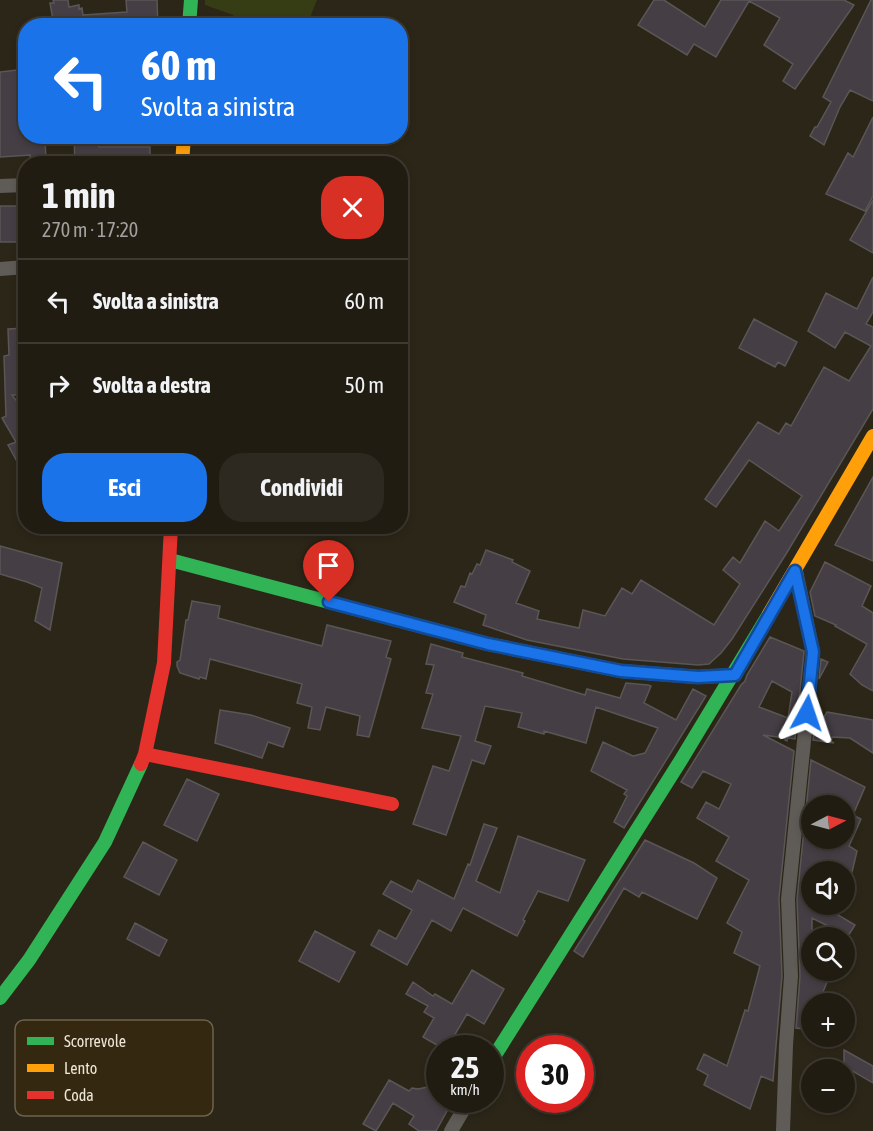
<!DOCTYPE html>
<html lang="it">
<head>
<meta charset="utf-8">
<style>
  :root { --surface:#211c12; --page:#2d2920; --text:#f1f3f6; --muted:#a2a19f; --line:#3e3a32; --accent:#1a73e8 }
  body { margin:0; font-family:"Asap Condensed",sans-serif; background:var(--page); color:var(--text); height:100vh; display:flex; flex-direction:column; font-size:22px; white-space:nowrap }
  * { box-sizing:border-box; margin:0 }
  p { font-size:20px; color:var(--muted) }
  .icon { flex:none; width:33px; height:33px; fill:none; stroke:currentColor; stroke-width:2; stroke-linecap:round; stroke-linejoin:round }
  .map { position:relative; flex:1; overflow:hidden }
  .sheet { position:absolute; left:18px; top:156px; width:390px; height:378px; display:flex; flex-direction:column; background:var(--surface); border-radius:24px; box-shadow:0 3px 9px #0003,0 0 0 2px var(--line) }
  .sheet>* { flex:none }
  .top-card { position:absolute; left:18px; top:18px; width:390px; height:126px; border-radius:24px; box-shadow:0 3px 9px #0003,0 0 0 2px var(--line); background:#1a73e8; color:#fff; overflow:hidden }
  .needle { width:39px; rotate:84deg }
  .tools { position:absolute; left:801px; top:795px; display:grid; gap:12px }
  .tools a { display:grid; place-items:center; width:54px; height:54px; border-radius:50%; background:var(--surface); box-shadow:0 3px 9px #0003,0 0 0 2px var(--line); font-size:30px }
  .speed { position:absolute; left:426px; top:1035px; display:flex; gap:12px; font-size:30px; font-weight:700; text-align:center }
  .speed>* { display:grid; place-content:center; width:78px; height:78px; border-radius:50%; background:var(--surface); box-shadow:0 3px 9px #0003,0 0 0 2px var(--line); line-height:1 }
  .speed small { font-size:15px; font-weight:400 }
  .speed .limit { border:9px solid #d22; background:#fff; color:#111 }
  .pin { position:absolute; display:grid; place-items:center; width:51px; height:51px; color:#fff; margin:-62px -26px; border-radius:50% 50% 50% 0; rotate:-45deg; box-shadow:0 0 6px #0007 }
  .pin .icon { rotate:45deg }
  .me { position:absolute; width:66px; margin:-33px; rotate:5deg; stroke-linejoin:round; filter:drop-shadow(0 0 4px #0008) }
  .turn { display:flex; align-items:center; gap:21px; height:126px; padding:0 24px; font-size:27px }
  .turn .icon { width:78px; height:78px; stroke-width:2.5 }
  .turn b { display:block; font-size:42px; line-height:51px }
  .round { display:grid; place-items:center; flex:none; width:63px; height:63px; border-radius:24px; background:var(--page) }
  .headline { display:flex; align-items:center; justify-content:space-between; height:102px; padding:0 24px }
  h1 { font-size:36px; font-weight:700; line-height:45px }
  .action { display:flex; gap:12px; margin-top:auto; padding:12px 24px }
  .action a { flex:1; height:69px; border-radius:24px; background:var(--accent); color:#fff; font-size:24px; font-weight:700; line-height:69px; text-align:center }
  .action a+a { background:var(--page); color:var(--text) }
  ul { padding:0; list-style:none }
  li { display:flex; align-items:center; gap:18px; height:84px; padding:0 24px; border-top:2px solid var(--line) }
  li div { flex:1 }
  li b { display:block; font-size:22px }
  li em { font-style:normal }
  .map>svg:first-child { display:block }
  .green { fill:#363c13 }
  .building { fill:#453e45; stroke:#5a5656; stroke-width:1.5; fill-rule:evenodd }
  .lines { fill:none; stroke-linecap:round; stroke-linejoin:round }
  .street { stroke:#5f5c57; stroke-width:14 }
  .fast { stroke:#30b455; stroke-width:14 }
  .slow { stroke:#ff9f0a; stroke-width:14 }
  .jam { stroke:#e5322d; stroke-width:14 }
  .route-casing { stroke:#114b97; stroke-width:15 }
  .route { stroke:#1a73e8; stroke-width:10 }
  .key { fill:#342910; stroke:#6c624c; stroke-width:1.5 }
  .key-label { font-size:16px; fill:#ede6d7 }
</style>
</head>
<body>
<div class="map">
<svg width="873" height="1131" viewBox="0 0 873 1131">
  <rect width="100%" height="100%" fill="#2c2618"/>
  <path class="green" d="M205,0H317L311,15L310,26L240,25L233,15L205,5Z"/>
  <path class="building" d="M53,0H68L69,7L79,5V9L82,8L83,15L127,12L126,0H157L158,26H54L50,3H54Z
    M654,0H664L705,27L721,0H844L854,5L795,89L783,81L793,64L764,45L780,18L749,1L716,57L694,44L687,55L638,25Z
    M871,0H873V101L850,90L840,107L824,145L810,136L815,127H817L831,102L823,97Z
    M26,69V136H45L46,162L31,163L30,155L0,157V72Z
    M873,117V196L865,211L826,194L848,153L853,157Z
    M74,136H99V147H150V164H75Z
    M873,200V253L850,240Z
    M0,206H26V242H0Z
    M873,277V312L866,324L873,327V409L786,554L732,639L721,653L709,664L698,665L623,659L527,640L483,625L486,615L454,602L461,586L465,587L470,573L472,574L477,564L480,565L486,550L513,560L512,562L530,571L516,603L539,611L537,619L579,628L583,610L605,616L622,588L632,594L641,580L714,625L740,584L723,570L733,557L740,563L765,521L779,531L802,496L749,460L716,507L705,499L758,422L779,434L786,423L791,426L824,367L849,381L871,346L845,332L835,348L808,331L826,293L857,309Z
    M754,319L797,342L785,366L778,362L775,367L739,348Z
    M26,328V395H12L26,413V478L8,445L16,442L2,418L6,416L4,356L9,355L8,329Z
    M873,477V561L835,545Z
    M0,546L62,563L50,630L35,621L42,588L27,582L0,574Z
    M825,562L871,586L862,606L873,613V691L862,685L850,674L867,644L835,626L836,625L815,616L810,592Z
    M192,601L220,606L218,618L322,646L327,625L391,641L386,657L391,659L369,737L357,735L360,716L326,707L320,730L308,728L312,707L297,703L302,684L210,659L206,679L200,677L199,679L180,673L177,666V662L180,660L186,620H188Z
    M770,637L804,651V652L795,739L788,738L787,741L785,740V738L763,735L794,751L779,898L782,976L773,1081L761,1076L750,1109L704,1085L708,1075L697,1069L704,1054L727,1066L745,1010L748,1011L760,966L734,953L742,932L727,923L749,880L716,861L729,837L697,818L706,802L719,809L731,784L703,771L692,788L681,782L741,685L745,681L747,675ZM772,681L792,692L788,718L759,707Z
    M431,644L463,653L462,657L523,673L522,676L585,695L587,689L620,698L626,683L648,685L651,686L644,703L676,720L693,689L706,696L624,828L614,822L627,796L624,794L627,790L591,771L603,742L633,756L645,753L658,728L596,707L586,743L544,731V734L518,727L522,713L485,706L475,741L491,746L484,764L472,760L446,835L413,824L433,766L449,771L461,736L422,728L433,694L426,693L434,665L426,664Z
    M821,659L828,662L819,679Z
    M220,710L251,715L290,728L283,747L268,742L262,758L215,743Z
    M827,712L873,720V753L850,738L832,737L831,741L834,743L813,740L814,732H815Z
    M811,760L865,787L853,815L861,819L849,846L857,851L852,872H812V904H838L833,912L855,925L848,936L812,918V970H832L818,1004H812V1030L796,1028L800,976L797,899ZM812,806H844V838H812Z
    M187,779L219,794L197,841L164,825Z
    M484,824L497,828L476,881L500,893L518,836L585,860L568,901L538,891L523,920L525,921L517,936L463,908L451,931L432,920L407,965L371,945L379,930L396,939L412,910L383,894L391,881L412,892L418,880L454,899L468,864L470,865Z
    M645,840L694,863L717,878L697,919L642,892L639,897L624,888L583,957L574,951Z
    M143,842L177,860L159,895L124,877Z
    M135,923L167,940L159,956L127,939Z
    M315,931L355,952L339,982L299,961Z
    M472,970L504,989L484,1024L467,1014L447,1048H442L423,1037L434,1018L424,1012L428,1006L406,994L413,982L433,996L435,994L452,1004Z
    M844,1050L873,1066V1083L844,1066Z
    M389,1080L409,1091L412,1088L418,1089L428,1087L440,1091V1100H453L436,1131H419L409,1124L414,1116L393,1103L376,1131L363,1124Z"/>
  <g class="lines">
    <path class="street" d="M0,186L25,185
      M0,269L26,267
      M451,1131L469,1100
      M783,1131L786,1045L791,976L788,899L813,652L796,571"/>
    <path class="fast" d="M189,26L191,0
      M170,560L488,644L621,671L698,677L735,675
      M0,998L29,960L105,842L141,764
      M490,1063L681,760L769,614"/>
    <path class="slow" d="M182,164L184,136
      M769,614L873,436"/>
    <path class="jam" d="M145,754L392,804
      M141,764L145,754L164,663L171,526"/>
  </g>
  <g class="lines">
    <g class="route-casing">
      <path id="route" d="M329,602L488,644L621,671L698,677L735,675L795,571L813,652L807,713"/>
    </g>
    <use href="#route" class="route"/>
  </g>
  <rect x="15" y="1020" width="198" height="96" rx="9" class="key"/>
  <rect x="27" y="1037" width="27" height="8" fill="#30b455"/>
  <rect x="27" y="1064" width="27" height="8" fill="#ff9f0a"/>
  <rect x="27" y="1091" width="27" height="8" fill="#e5322d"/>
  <g class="key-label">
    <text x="64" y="1047">Scorrevole</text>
    <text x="64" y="1074">Lento</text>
    <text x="64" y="1101">Coda</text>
  </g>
</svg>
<div class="tools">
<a><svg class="needle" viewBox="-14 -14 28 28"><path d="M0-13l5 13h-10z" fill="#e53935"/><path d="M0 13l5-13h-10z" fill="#a2a19f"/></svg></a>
<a><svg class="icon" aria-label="sound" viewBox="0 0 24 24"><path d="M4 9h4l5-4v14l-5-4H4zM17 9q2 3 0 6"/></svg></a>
<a><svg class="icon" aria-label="search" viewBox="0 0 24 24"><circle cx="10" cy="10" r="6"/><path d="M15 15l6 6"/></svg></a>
<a>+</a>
<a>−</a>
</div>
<div class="speed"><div>25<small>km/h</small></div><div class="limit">30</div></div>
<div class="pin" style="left:329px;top:602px;background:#d93025"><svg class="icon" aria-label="arrive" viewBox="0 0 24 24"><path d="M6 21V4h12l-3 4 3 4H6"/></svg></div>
<svg class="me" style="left:807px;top:713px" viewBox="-20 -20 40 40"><path d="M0-17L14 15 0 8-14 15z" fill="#1a73e8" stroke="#fff" stroke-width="4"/></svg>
<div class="top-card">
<div class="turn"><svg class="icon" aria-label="left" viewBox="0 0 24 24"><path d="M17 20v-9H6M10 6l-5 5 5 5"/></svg><div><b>60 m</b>Svolta a sinistra</div></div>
</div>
<section class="sheet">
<div class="headline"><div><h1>1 min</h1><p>270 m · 17:20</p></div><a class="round" style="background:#d93025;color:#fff"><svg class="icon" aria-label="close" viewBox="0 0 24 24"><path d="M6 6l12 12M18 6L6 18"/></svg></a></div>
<ul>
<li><svg class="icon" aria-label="left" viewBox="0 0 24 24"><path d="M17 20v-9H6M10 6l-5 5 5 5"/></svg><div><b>Svolta a sinistra</b></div><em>60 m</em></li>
<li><svg class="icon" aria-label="right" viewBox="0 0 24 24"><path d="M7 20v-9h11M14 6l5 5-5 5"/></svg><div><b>Svolta a destra</b></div><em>50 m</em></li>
</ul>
<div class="action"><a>Esci</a><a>Condividi</a></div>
</section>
</div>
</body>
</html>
